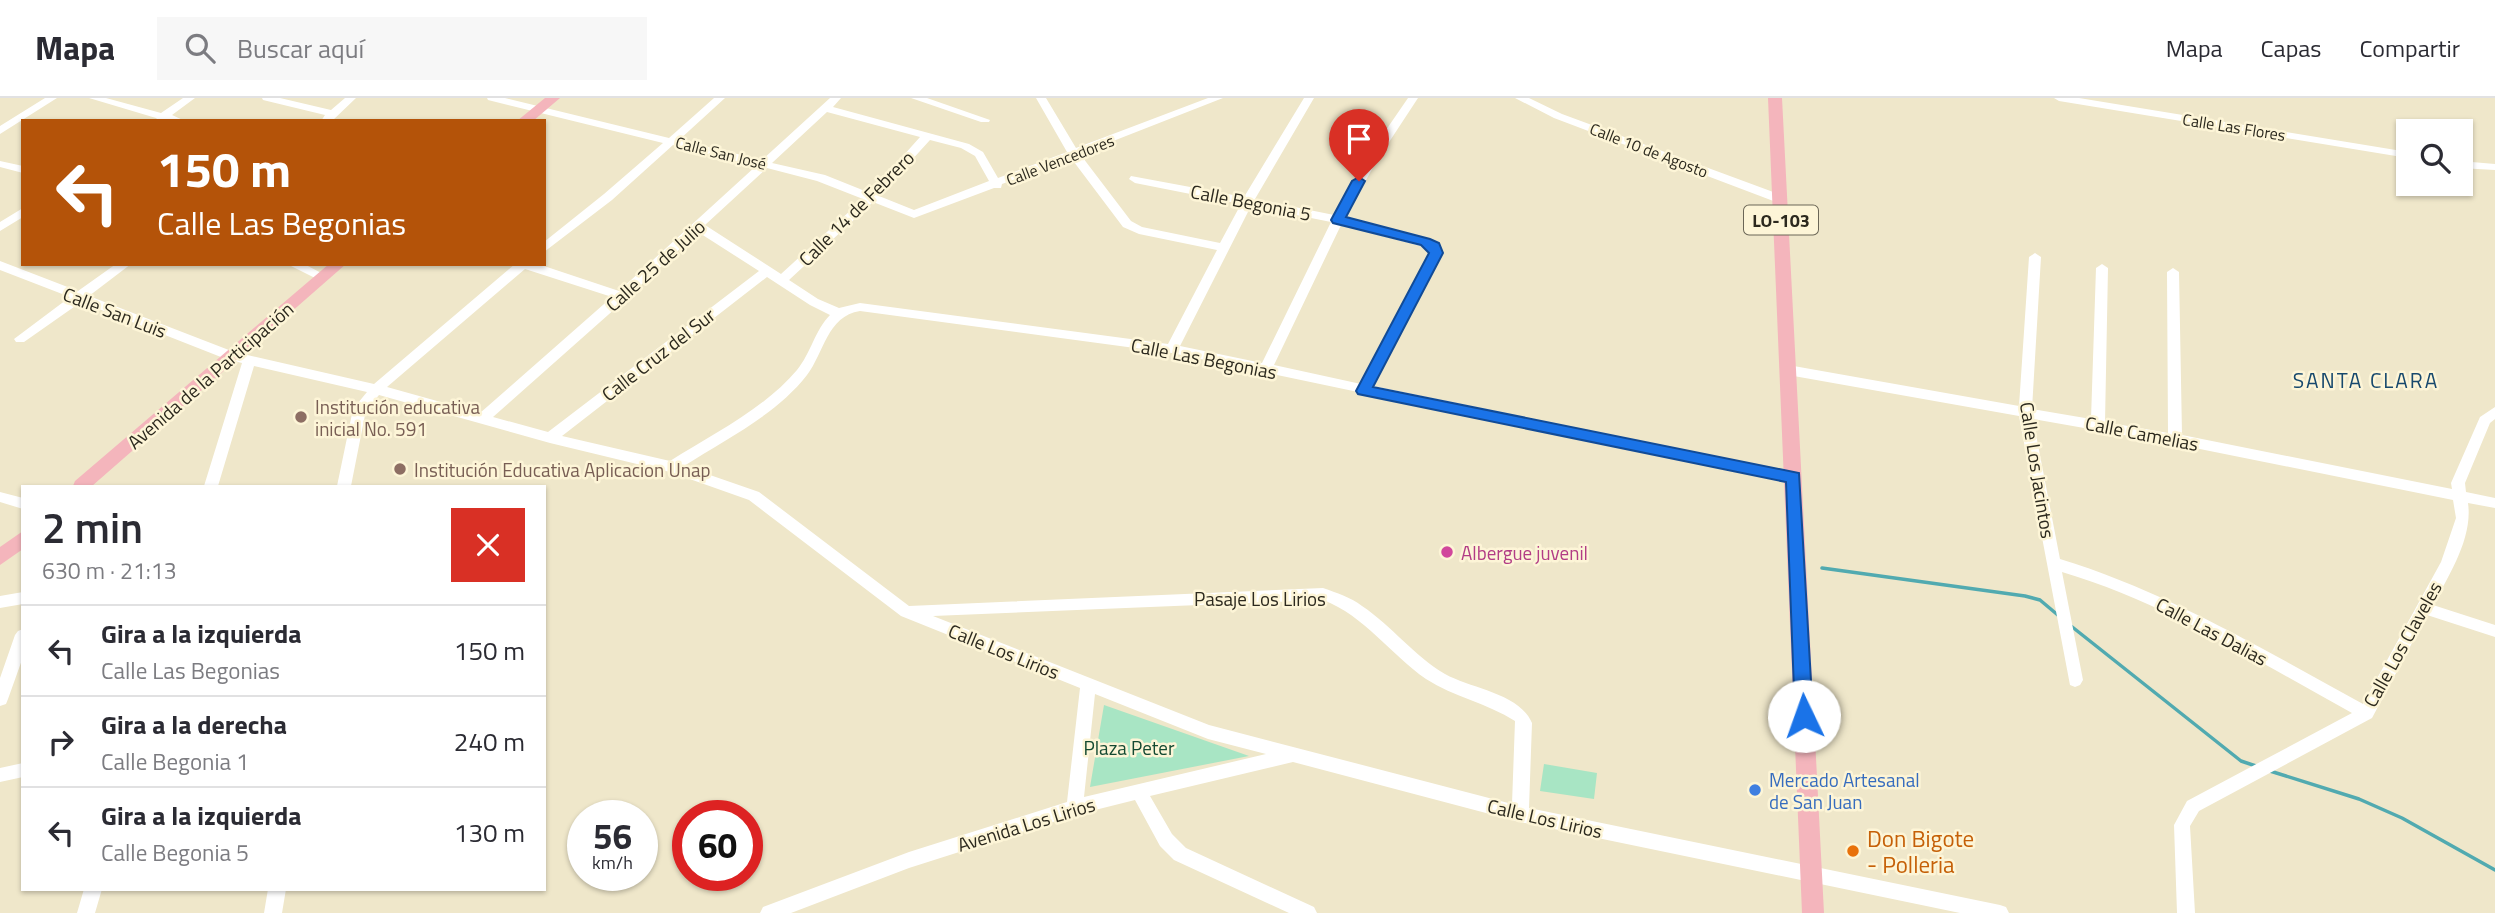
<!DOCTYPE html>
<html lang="es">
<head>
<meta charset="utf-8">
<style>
  :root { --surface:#fff; --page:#f7f7f7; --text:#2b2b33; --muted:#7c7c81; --line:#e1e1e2 }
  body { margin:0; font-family:"Titillium Web",sans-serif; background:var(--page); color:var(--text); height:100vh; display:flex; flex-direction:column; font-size:26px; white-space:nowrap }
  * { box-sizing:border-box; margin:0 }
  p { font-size:23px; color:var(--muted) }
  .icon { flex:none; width:38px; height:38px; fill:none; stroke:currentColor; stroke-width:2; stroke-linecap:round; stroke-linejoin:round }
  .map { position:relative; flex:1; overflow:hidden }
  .panel { position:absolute; left:21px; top:387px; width:525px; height:406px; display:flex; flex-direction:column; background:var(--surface); border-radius:0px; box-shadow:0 2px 5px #0004 }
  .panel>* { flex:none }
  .top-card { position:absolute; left:21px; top:21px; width:525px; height:147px; border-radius:0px; box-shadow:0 2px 5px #0004; background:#b45309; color:#fff; overflow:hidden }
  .tools { position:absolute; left:2396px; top:21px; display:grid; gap:14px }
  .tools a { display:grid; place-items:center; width:77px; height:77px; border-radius:0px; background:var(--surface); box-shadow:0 2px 5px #0004; font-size:35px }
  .speed { position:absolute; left:567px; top:702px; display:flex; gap:14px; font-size:35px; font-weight:700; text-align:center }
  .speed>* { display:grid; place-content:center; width:91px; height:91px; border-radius:50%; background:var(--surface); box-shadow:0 2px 5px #0004; line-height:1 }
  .speed small { font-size:18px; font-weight:400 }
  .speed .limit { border:10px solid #d22; background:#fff; color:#111 }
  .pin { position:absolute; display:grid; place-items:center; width:60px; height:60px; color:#fff; margin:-72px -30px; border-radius:50% 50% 50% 0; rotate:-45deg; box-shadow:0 0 7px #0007 }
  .pin .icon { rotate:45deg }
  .me { position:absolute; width:77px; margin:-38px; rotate:357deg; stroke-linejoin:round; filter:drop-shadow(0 0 5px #0008) }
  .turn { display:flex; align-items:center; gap:24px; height:147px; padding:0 21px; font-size:32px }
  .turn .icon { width:91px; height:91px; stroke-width:2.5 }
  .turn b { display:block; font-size:49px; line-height:60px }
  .round { display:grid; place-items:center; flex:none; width:74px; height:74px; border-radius:0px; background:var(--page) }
  .headline { display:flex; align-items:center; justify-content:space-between; height:119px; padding:0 21px }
  h1 { font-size:42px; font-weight:600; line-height:52px }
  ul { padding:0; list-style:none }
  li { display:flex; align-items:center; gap:21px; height:91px; padding:0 21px; border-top:2px solid var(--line) }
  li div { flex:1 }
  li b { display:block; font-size:26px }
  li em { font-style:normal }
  header { display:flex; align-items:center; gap:42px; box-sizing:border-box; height:98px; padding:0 35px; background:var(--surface); border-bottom:2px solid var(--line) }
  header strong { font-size:33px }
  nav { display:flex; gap:38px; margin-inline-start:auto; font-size:24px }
  .search { width:490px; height:63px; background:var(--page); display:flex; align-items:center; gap:18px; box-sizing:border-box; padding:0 24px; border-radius:0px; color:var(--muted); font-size:26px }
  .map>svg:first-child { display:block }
  .green { fill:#a8e5c4 }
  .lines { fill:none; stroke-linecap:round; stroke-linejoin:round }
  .stream { stroke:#51aab0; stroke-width:3.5 }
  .minor { fill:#fff; fill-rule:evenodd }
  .major { fill:#f4b5bc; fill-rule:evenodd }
  .route { fill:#1a73e8; stroke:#114b97; stroke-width:2 }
  .education-dot { fill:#8d6e63; stroke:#fdf5d7; stroke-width:2.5 }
  .hotel-dot { fill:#d1479c; stroke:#fdf5d7; stroke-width:2.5 }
  .shop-dot { fill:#3f7fe0; stroke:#fdf5d7; stroke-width:2.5 }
  .food-dot { fill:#e8710a; stroke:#fdf5d7; stroke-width:2.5 }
  .labels { text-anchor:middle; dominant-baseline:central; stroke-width:5; stroke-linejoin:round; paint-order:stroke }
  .far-street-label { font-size:16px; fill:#2c291e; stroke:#fdf5d7 }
  .shield { fill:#fdf5d7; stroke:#6b6656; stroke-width:2 }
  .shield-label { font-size:18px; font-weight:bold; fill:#2c291e }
  .street-label { font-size:19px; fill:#2c291e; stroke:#fdf5d7 }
  .education-label { font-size:19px; fill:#785e54; stroke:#fdf5d7; text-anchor:start }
  .hotel-label { font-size:19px; fill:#b23c85; stroke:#fdf5d7; text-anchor:start }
  .park-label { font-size:19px; fill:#144a32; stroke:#fdf5d7 }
  .shop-label { font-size:19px; fill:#366cbe; stroke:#fdf5d7; text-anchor:start }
  .neighbourhood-label { font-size:21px; letter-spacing:2px; fill:#18496d; stroke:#fdf5d7 }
  .near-food-label { font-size:23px; fill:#c56008; stroke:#fdf5d7; text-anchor:start }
</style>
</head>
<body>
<header>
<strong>Mapa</strong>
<div class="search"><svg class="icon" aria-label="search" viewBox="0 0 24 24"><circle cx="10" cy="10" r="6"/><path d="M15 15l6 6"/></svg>Buscar aquí</div>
<nav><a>Mapa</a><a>Capas</a><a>Compartir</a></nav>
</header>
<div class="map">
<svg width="2495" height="815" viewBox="0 0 2495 815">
  <rect width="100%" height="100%" fill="#efe7ca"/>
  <path class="green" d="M1104,607L1249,658L1090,689Z
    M1544,666L1597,675L1594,701L1540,693Z"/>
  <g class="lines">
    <path class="stream" d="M1822,470L2025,498L2040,502L2059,518
      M2071,528L2241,663L2256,668
      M2270,673L2359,701L2402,720L2495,772"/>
    <path class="minor" d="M45,0H57L0,36V28Z
      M89,0H106L161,15L183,0H195L172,17L185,23H159L156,20Z
      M262,0H280L331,12L345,0H356L332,23H321L325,17L263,2Z
      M487,0H505L669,40L714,0H725L679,42L762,62L830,0H841L833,9L969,46L983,54L998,80L1067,54L1036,0H1046L1076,50L1208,0H1223L1080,56L1131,123L1142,129L1220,145L1241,106L1135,85L1129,81L1131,78L1244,99L1304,0H1314L1255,101L1334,117L1364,64L1408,0H1418L1376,64L1345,120L1438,145L1440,161L1373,288L1794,375L1799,376L1801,380L1799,384L1794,385L1368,296L1364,298L1358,294L1172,255L860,213C827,218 824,255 807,277C776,317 726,341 684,368L759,394L909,508L1323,490C1337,495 1350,499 1362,508C1392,528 1414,558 1445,576C1472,591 1519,595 1532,625L1529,710L2000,807L2006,809L2009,815H1960L1520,724L1293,664L1150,698L1172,736L1186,750L1314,809L1317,815H1289L1174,762L1160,748L1135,702L1075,717L909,770L791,815H760L763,809L909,754L1067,704L1080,590L901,518L749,402L670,374L550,345L379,297L366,312L351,388H337L353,311L367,294L254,268L218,388H204L242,265L226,261L81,204L24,244H16L14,241L70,199L0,172V163L78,193L116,166H131L89,198L234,254L374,286L515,166H538L619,193L756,68L673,47L612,102L544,154V144L604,96L663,45L488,2ZM827,14L920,39L870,95L825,77L772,65ZM930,42L961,50L975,58L989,83L914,112L879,98ZM1071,60L1123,129L1139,136L1217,152L1168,246L860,205L839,210L818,201L789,182L873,104L914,120L994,90H1001L1002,86ZM767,70L817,83L863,101L781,176L705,127ZM1251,108L1331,124L1262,265L1180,248ZM1341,127L1428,150V161L1361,286L1274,267ZM698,134L759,173L548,334L493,319L626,201ZM525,171L612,199L480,315L387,289ZM767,179L810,207L830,217C815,232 811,255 797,272C764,311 713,336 670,363L562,338ZM1323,502C1365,518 1390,556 1426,581C1454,599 1487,605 1515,623L1512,706L1209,627L933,518ZM1095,596L1208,641L1266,656L1084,699Z
      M911,0H927L990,22L989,24H981Z
      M1515,0H1529L1562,16L1784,98L1786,101L1784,104H1776L1554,20Z
      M2054,0H2079L2408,54V60L2059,3Z
      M0,63L23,68V75L0,69Z
      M2460,63L2495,66V72L2460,70Z
      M23,110V119L0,133V124Z
      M2035,155L2041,159L2032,311L2091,321L2096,170L2102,166L2108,170L2105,324L2168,335L2167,174L2173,170L2179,174L2182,337L2452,391L2451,385L2480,319L2495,309V321L2490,325L2465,385L2466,394L2495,400V410L2468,405C2473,440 2449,477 2433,507L2495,527V539L2427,517L2372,620L2199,713L2190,728L2195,815H2177L2174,727L2187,703L2352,615C2257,563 2166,505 2062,474L2083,582L2080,587L2075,589L2070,587L2019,318L1788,277L1782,272L1788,267L2019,308L2029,159ZM2033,321L2175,346L2453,402L2456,420L2441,464L2363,606C2264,552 2168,494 2060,461Z
      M287,166H304L329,179L327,182H319Z
      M0,394L23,400V411L0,404Z
      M23,494V506L0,510V498Z
      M23,531V559L8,601L6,606L0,608V580L15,537L18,533Z
      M23,665V679L0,684V670Z
      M84,791H102L95,815H77Z
      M268,791H286L282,815H264Z"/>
    <path class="major" d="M545,0H560L533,23H517Z
      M1768,0H1782L1824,815H1802Z
      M329,166H346L92,388H73L75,383Z
      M23,433V451L0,467V449Z"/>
  </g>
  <path class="route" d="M1359,79L1365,83L1346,119L1430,141L1439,145L1443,155L1373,289L1799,375L1813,618L1810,623H1798L1795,618L1786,384L1358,296L1356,293L1429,155L1421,147L1333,125L1331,122L1352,83Z"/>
  <g class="education-dot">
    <circle cx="301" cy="319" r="7"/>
    <circle cx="400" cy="371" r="7"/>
  </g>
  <circle class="hotel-dot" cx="1447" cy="454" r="7"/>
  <circle class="shop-dot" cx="1755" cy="692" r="7"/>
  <circle class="food-dot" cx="1853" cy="753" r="7"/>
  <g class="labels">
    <g class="far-street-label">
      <text transform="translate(2234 29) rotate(9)">Calle Las Flores</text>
      <text transform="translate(1649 52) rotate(21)">Calle 10 de Agosto</text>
      <text transform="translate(721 55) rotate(14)">Calle San José</text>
      <text transform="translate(1060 62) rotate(-21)">Calle Vencedores</text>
    </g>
    <rect class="shield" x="1744" y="107.5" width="74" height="29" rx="5"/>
    <g class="shield-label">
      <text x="1781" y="122">LO-103</text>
    </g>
    <g class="street-label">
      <text transform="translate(1251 104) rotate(11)">Calle Begonia 5</text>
      <text transform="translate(856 110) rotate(-45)">Calle 14 de Febrero</text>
      <text transform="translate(655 167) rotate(-42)">Calle 25 de Julio</text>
      <text transform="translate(115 214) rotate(21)">Calle San Luis</text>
      <text transform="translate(658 256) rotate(-38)">Calle Cruz del Sur</text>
      <text transform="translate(1204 260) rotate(11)">Calle Las Begonias</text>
      <text transform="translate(210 277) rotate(-41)">Avenida de la Participación</text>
      <text transform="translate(2142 335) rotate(11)">Calle Camelias</text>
      <text transform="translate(2038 372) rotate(81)">Calle Los Jacintos</text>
      <text x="1260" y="500">Pasaje Los Lirios</text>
      <text transform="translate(2212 533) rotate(28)">Calle Las Dalias</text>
      <text transform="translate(2402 546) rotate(-61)">Calle Los Claveles</text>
      <text transform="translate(1004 553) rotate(22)">Calle Los Lirios</text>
      <text transform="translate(1545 720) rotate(13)">Calle Los Lirios</text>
      <text transform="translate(1026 726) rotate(-17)">Avenida Los Lirios</text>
    </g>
    <g class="education-label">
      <text x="315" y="308">Institución educativa<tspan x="315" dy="22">inicial No. 591</tspan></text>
      <text x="414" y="371">Institución Educativa Aplicacion Unap</text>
    </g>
    <g class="hotel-label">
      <text x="1461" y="454">Albergue juvenil</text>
    </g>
    <g class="park-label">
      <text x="1129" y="649">Plaza Peter</text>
    </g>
    <g class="shop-label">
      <text x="1769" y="681">Mercado Artesanal<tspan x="1769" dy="22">de San Juan</tspan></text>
    </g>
    <g class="neighbourhood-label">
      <text x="2366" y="282">SANTA CLARA</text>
    </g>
    <g class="near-food-label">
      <text x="1867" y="740">Don Bigote<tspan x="1867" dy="26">- Polleria</tspan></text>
    </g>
  </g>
</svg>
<div class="tools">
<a><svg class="icon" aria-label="search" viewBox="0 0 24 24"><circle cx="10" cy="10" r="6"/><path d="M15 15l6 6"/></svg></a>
</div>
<div class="speed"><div>56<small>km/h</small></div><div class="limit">60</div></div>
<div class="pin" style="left:1359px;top:83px;background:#d93025"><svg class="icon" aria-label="arrive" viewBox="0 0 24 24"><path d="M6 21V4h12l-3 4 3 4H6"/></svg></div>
<svg class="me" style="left:1804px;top:618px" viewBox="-20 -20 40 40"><circle r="19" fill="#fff"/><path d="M0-13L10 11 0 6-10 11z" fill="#1a73e8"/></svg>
<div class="top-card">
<div class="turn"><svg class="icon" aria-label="left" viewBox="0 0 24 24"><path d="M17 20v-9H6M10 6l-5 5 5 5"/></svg><div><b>150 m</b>Calle Las Begonias</div></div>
</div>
<section class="panel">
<div class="headline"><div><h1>2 min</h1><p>630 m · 21:13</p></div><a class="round" style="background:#d93025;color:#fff"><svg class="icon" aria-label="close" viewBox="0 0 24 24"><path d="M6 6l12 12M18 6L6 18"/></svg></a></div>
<ul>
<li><svg class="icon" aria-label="left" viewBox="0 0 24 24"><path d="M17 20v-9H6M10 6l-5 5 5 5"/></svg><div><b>Gira a la izquierda</b><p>Calle Las Begonias</p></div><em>150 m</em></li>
<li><svg class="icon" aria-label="right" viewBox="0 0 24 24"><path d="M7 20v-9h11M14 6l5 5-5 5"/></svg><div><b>Gira a la derecha</b><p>Calle Begonia 1</p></div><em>240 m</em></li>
<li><svg class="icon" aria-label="left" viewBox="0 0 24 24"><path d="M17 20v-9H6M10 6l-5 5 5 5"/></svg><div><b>Gira a la izquierda</b><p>Calle Begonia 5</p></div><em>130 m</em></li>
</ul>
</section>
</div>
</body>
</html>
